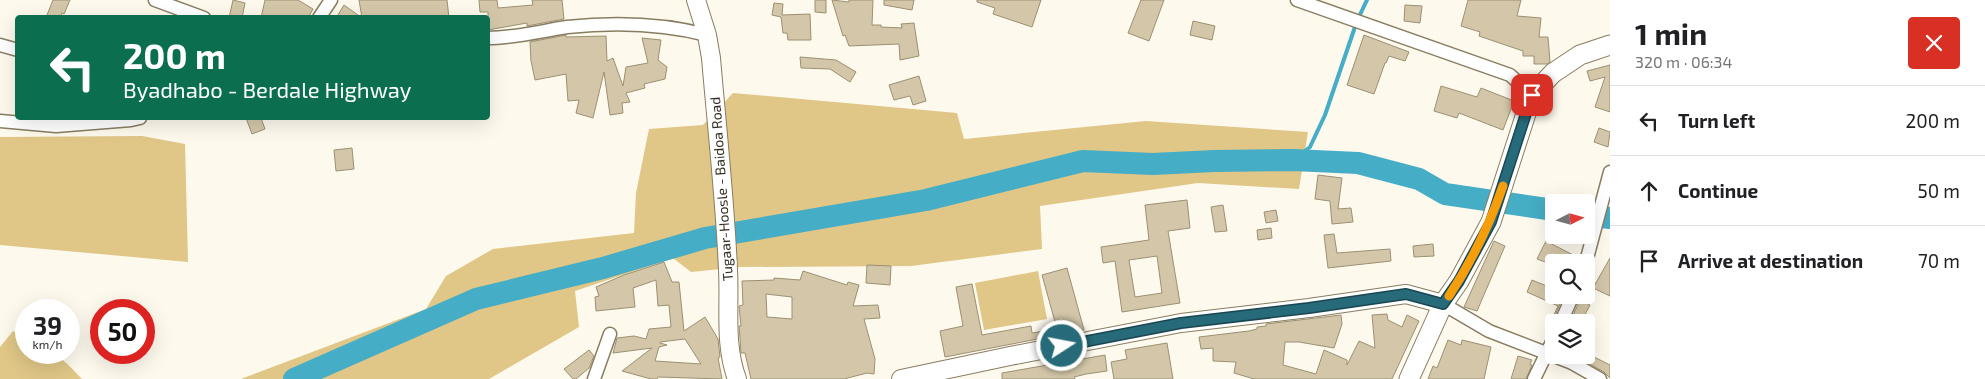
<!DOCTYPE html>
<html lang="en">
<head>
<meta charset="utf-8">
<style>
  :root { --surface:#fff; --page:#f6f6f6; --text:#202124; --muted:#757577; --line:#e0e0e0 }
  body { margin:0; font-family:"Exo 2",sans-serif; background:var(--page); color:var(--text); height:100vh; display:flex; flex-direction:column; font-size:19px; white-space:nowrap }
  * { box-sizing:border-box; margin:0 }
  p { font-size:16px; color:var(--muted) }
  .icon { flex:none; width:28px; height:28px; fill:none; stroke:currentColor; stroke-width:2; stroke-linecap:round; stroke-linejoin:round }
  .map { position:relative; flex:1; overflow:hidden }
  .details { display:flex; flex-direction:column; background:var(--surface); width:375px }
  .details>* { flex:none }
  .guide { position:absolute; left:15px; top:15px; width:475px; height:105px; border-radius:5px; box-shadow:0 5px 20px #0002; background:#0b6e4f; color:#fff; overflow:hidden }
  .needle { width:32px; rotate:84deg }
  .controls { position:absolute; left:1545px; top:194px; display:grid; gap:10px }
  .controls a { display:grid; place-items:center; width:50px; height:50px; border-radius:5px; background:var(--surface); box-shadow:0 5px 20px #0002; font-size:25px }
  .speed { position:absolute; left:15px; top:299px; display:flex; gap:10px; font-size:25px; font-weight:700; text-align:center }
  .speed>* { display:grid; place-content:center; width:65px; height:65px; border-radius:50%; background:var(--surface); box-shadow:0 5px 20px #0002; line-height:1 }
  .speed small { font-size:12px; font-weight:400 }
  .speed .limit { border:8px solid #d22; background:#fff; color:#111 }
  .pin { position:absolute; display:grid; place-items:center; width:42px; height:42px; color:#fff; margin:-21px; border-radius:10px; box-shadow:0 2px 8px #0006 }
  .me { position:absolute; width:55px; margin:-28px; rotate:79deg; stroke-linejoin:round; filter:drop-shadow(0 0 4px #0008) }
  .turn { display:flex; align-items:center; gap:18px; height:105px; padding:0 25px; font-size:22px }
  .turn .icon { width:65px; height:65px; stroke-width:2.5 }
  .turn b { display:block; font-size:35px; line-height:42px }
  .round { display:grid; place-items:center; flex:none; width:52px; height:52px; border-radius:5px; background:var(--page) }
  .overview { display:flex; align-items:center; justify-content:space-between; height:85px; padding:0 25px }
  h1 { font-size:30px; font-weight:700; line-height:38px }
  ul { padding:0; list-style:none }
  li { display:flex; align-items:center; gap:15px; height:70px; padding:0 25px; border-top:1px solid var(--line) }
  li div { flex:1 }
  li b { display:block; font-size:19px }
  li em { font-style:normal }
  main { display:flex; flex:1; min-height:0 }
  .map>svg:first-child { display:block }
  .green { fill:#e0c687 }
  .lines { fill:none; stroke-linecap:round; stroke-linejoin:round }
  .stream { stroke:#45adc5; stroke-width:4 }
  .river { stroke:#45adc5; stroke-width:22 }
  .building { fill:#d4c7a9; stroke:#9c9073; fill-rule:evenodd }
  .minor-casing { stroke:#897d61; stroke-width:15 }
  .secondary-casing { stroke:#897d61; stroke-width:20 }
  .primary-casing { stroke:#897d61; stroke-width:21 }
  .minor { stroke:#fff; stroke-width:12 }
  .secondary { stroke:#fff; stroke-width:18 }
  .primary { stroke:#fff; stroke-width:19 }
  .route-casing { stroke:#194650; stroke-width:12 }
  .route { stroke:#276b7b; stroke-width:9 }
  .slow { stroke:#f59e0b; stroke-width:9 }
  .labels { text-anchor:middle; dominant-baseline:central; stroke-width:4; stroke-linejoin:round; paint-order:stroke }
  .street-label { font-size:14px; fill:#342f24; stroke:#fff }
</style>
</head>
<body>
<main>
<div class="map">
<svg width="1610" height="379" viewBox="0 0 1610 379">
  <rect width="100%" height="100%" fill="#fef9ed"/>
  <path class="green" d="M733,93L957,113L964,139L1146,121L1308,132L1299,189L1198,183L1040,206L1042,249L911,266L741,267L691,272L673,258L575,291L579,327L489,379H241L426,309L446,276L493,249L634,233L636,193L649,129L703,125Z
    M142,136L185,144L188,262L0,245V137Z
    M1038,271L1047,319L984,330L975,283Z
    M13,331L26,339V352C58,352 60,356 82,379H0V347Z"/>
  <g class="lines">
    <path class="stream" d="M1293,160L1310,147L1325,115L1357,21L1367,0"/>
    <path class="river" d="M1586,215L1610,218
      M294,379L476,299L603,268L705,238L926,200L1083,161L1153,164L1214,161L1293,160L1358,163L1419,179L1445,194L1554,210"/>
  </g>
  <path class="building" d="M53,0H70L64,14L62,13L60,18L47,15Z
    M233,0L245,3L242,18H229Z
    M265,0H298L313,9L308,18H261Z
    M359,0H447L449,18H362Z
    M479,0H497L498,8L533,5L532,0H562L564,19L527,26V23L488,30V12H480Z
    M815,0H826V13L815,12Z
    M832,0L849,2V0H873L872,25H881V27L902,28L901,24L914,23L919,56L900,60L899,44L849,46L845,35L843,36Z
    M884,0H914L912,10L884,5Z
    M977,0H1041L1032,27L993,14L995,8L977,2Z
    M1141,0H1164L1149,41L1128,33Z
    M1468,0H1521L1517,16L1541,18L1539,37H1548L1550,62L1547,64H1534V56H1523V51L1479,36L1480,32L1461,26Z
    M774,3L783,4L782,15L810,14L811,40H788L787,33H783L781,17L772,15Z
    M344,5L362,18H336Z
    M1405,5L1422,6L1420,23L1404,21Z
    M1193,21L1215,26L1212,40L1190,35Z
    M566,35V37L606,36L607,61L613,58L623,86L626,67L648,63L642,38L661,40L658,60L667,67L665,79L644,84L645,88L626,93L630,102L622,103L623,113L610,115L604,72L593,118L576,113L579,100L568,101L566,74L535,80L531,61L530,42Z
    M1364,35L1409,52L1405,61L1389,56L1386,63H1385L1374,94L1347,85Z
    M800,57L836,60L856,72L850,82L830,69L801,68Z
    M1610,65V112L1595,107L1605,77L1590,81L1587,71Z
    M919,76L926,101L913,105L910,96L894,100L889,85Z
    M1441,86L1477,97L1481,88L1514,101L1503,130L1459,113L1457,118L1434,111Z
    M246,118H261L265,129L252,134Z
    M1599,128L1610,132L1608,147L1594,142Z
    M352,148L354,169L336,171L334,150Z
    M1318,175L1342,178L1338,209L1351,208L1353,222L1332,224L1330,201L1315,199Z
    M1187,200L1190,228L1168,231L1180,303L1122,312L1115,261L1103,263L1101,247L1149,240L1145,205ZM1157,256L1162,293L1135,297L1129,260Z
    M1223,205L1227,231L1215,232L1211,207Z
    M1276,210L1278,221L1266,223L1264,212Z
    M1271,228L1272,238L1258,240L1257,230Z
    M1334,234L1337,253L1390,249L1391,261L1328,268L1324,235Z
    M1494,241L1505,246L1477,311L1464,307Z
    M1546,241L1579,258L1578,262H1545L1537,259Z
    M1433,244L1434,256L1414,257L1413,246Z
    M1610,258V296L1593,288Z
    M664,262L672,282H679L684,331L705,317L718,339L720,357L718,358L722,379L658,377L657,379H651L622,371L652,348L613,353L617,338L634,336L646,339L649,329L671,327L669,305L658,306L656,280L633,288L635,307L596,311L595,297L599,296L596,287L624,275ZM685,339L701,364L655,361L659,347L667,345L660,343V342Z
    M867,265L891,266L890,285L866,283Z
    M1067,268L1084,330L945,357L940,331L963,326L956,287L972,284L982,335L1031,326L1032,333L1057,329L1042,275Z
    M803,271L847,285L848,282L859,285L853,306L878,305L880,318L864,319L875,359L874,374L867,373L844,379H751L745,353H741L740,338L739,326H741L739,306L743,305L742,281L774,280V278L800,280ZM766,294L792,297V319L767,317Z
    M1532,280L1554,289V295H1564L1553,320L1552,319L1558,306L1527,292Z
    M1580,300L1590,305L1581,322H1570Z
    M1387,314L1388,320L1402,327L1407,315L1419,321L1392,379H1254L1234,373L1236,362L1213,361V348L1201,349L1199,337L1249,331L1257,329V327L1266,326V324L1341,315L1342,324L1334,348L1299,342H1285L1283,365L1316,374L1324,350L1347,360V365L1359,341L1375,348L1372,315Z
    M1448,340L1461,345L1462,340L1491,347L1484,379H1428L1433,366L1437,368Z
    M1167,343L1173,379H1114L1111,362L1127,359L1125,350Z
    M589,350L594,356L589,368L576,379H573L564,369Z
    M1105,355L1107,371L1086,374L1074,377L1075,379H1002V373Z
    M1574,355H1590L1610,365V378L1604,372Z
    M1518,356L1532,360L1530,364L1532,365L1526,379H1511Z"/>
  <g class="lines">
    <g class="minor-casing">
      <path id="minor" d="M155,0L204,18
        M1297,0L1510,75L1532,95
        M319,18L331,0
        M488,38C514,38 541,31 567,27C614,22 661,23 707,35
        M0,45L18,50
        M0,121L56,126L131,120L140,118
        M1586,262L1610,172
        M1443,304L1489,331L1572,363L1600,379
        M1561,322L1573,295
        M594,379L610,334
        M1534,379L1554,338"/>
    </g>
    <g class="secondary-casing">
      <path id="secondary" d="M696,0L707,35L711,58C717,129 725,199 728,270C730,307 724,344 737,379
        M901,379L1010,356L1181,323L1309,308L1406,294L1443,304"/>
    </g>
    <g class="primary-casing">
      <path id="primary" d="M1409,379L1443,304L1459,281L1491,222L1532,95L1553,73L1580,55L1610,45"/>
    </g>
    <use href="#minor" class="minor"/>
    <use href="#secondary" class="secondary"/>
    <use href="#primary" class="primary"/>
  </g>
  <g class="lines">
    <g class="route-casing">
      <path id="route" d="M1062,346L1181,323L1309,308L1406,294L1443,304L1459,281L1491,222L1532,95"/>
    </g>
    <use href="#route" class="route"/>
    <path class="slow" d="M1449,296C1472,261 1489,226 1503,186"/>
  </g>
  <g class="labels">
    <g class="street-label">
      <text transform="translate(721 189) rotate(-94)">Tugaar-Hoosle - Baidoa Road</text>
    </g>
  </g>
</svg>
<div class="controls">
<a><svg class="needle" viewBox="-14 -14 28 28"><path d="M0-13l5 13h-10z" fill="#e53935"/><path d="M0 13l5-13h-10z" fill="#757577"/></svg></a>
<a><svg class="icon" aria-label="search" viewBox="0 0 24 24"><circle cx="10" cy="10" r="6"/><path d="M15 15l6 6"/></svg></a>
<a><svg class="icon" aria-label="layers" viewBox="0 0 24 24"><path d="M12 4l9 5-9 5-9-5zM3 14l9 5 9-5"/></svg></a>
</div>
<div class="speed"><div>39<small>km/h</small></div><div class="limit">50</div></div>
<div class="pin" style="left:1532px;top:95px;background:#d93025"><svg class="icon" aria-label="arrive" viewBox="0 0 24 24"><path d="M6 21V4h12l-3 4 3 4H6"/></svg></div>
<svg class="me" style="left:1062px;top:346px" viewBox="-20 -20 40 40"><circle r="17" fill="#276b7b" stroke="#fff" stroke-width="3"/><path d="M0-11L8 9 0 5-8 9z" fill="#fff"/></svg>
<div class="guide">
<div class="turn"><svg class="icon" aria-label="left" viewBox="0 0 24 24"><path d="M17 20v-9H6M10 6l-5 5 5 5"/></svg><div><b>200 m</b>Byadhabo - Berdale Highway</div></div>
</div>
</div>
<section class="details">
<div class="overview"><div><h1>1 min</h1><p>320 m · 06:34</p></div><a class="round" style="background:#d93025;color:#fff"><svg class="icon" aria-label="close" viewBox="0 0 24 24"><path d="M6 6l12 12M18 6L6 18"/></svg></a></div>
<ul>
<li><svg class="icon" aria-label="left" viewBox="0 0 24 24"><path d="M17 20v-9H6M10 6l-5 5 5 5"/></svg><div><b>Turn left</b></div><em>200 m</em></li>
<li><svg class="icon" aria-label="ahead" viewBox="0 0 24 24"><path d="M12 20V5M6 11l6-6 6 6"/></svg><div><b>Continue</b></div><em>50 m</em></li>
<li><svg class="icon" aria-label="arrive" viewBox="0 0 24 24"><path d="M6 21V4h12l-3 4 3 4H6"/></svg><div><b>Arrive at destination</b></div><em>70 m</em></li>
</ul>
</section>
</main>
</body>
</html>
